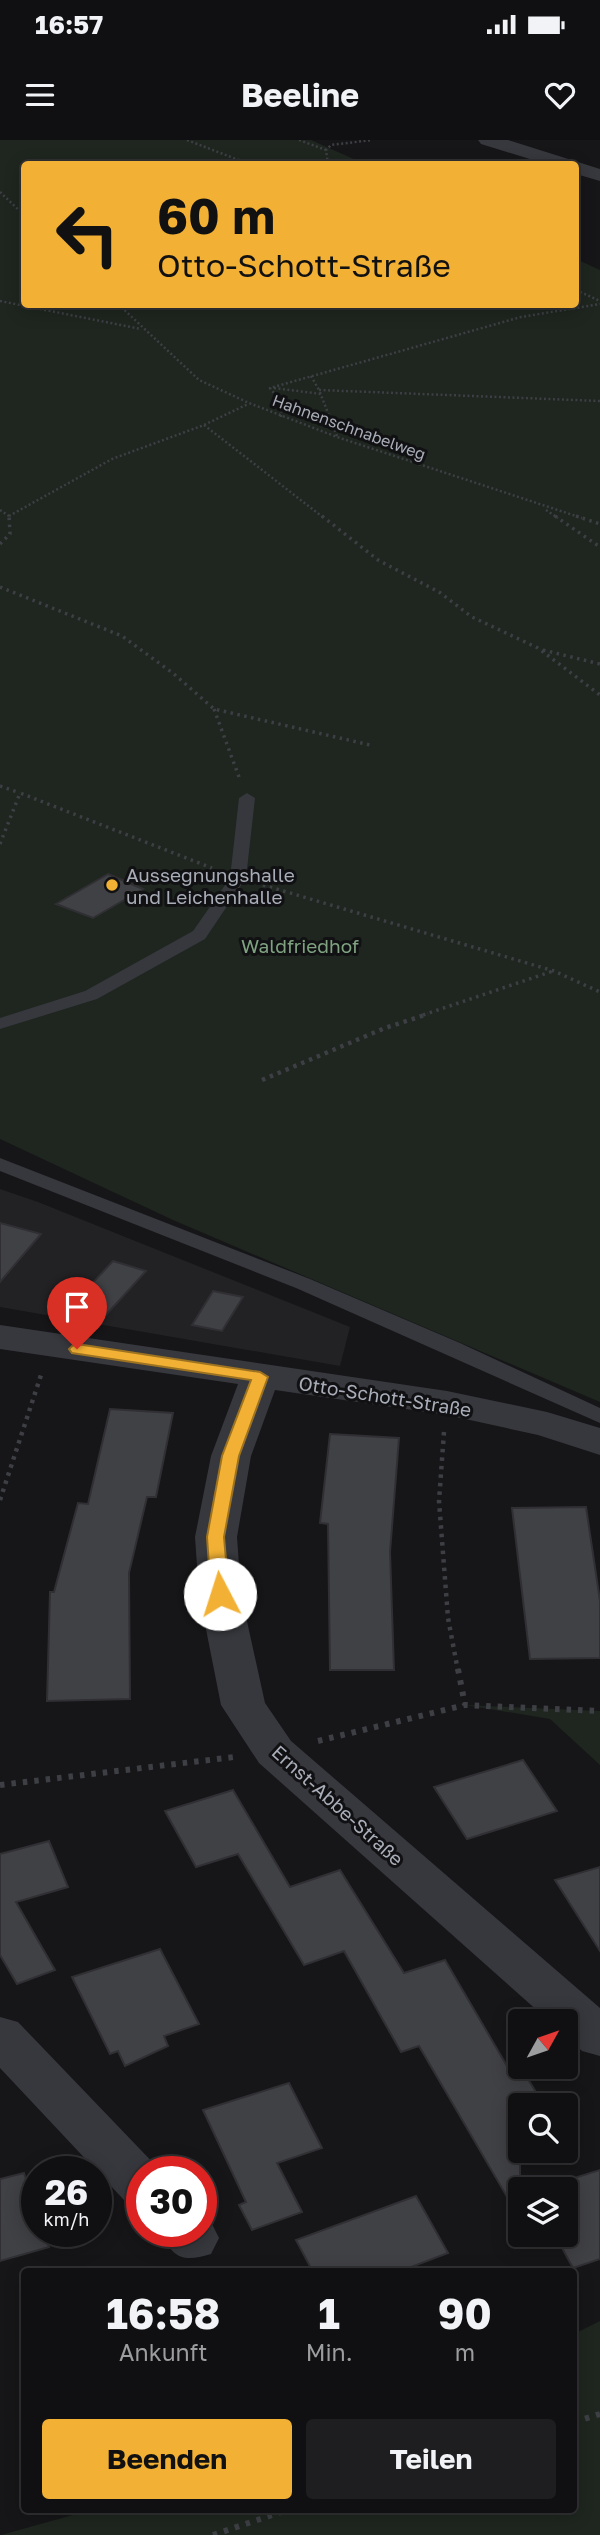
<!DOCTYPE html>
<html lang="de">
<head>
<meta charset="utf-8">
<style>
  :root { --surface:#101012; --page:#1e1e20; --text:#f1f3f6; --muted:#9c9d9f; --line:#303032; --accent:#f2b134 }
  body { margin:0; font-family:"Golos Text",sans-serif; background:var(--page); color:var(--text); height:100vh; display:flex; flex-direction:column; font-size:26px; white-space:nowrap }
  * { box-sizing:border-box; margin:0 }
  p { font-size:23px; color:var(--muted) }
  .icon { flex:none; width:38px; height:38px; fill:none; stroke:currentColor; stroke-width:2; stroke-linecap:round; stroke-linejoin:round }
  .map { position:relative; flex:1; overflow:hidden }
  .drawer { position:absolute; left:21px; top:2128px; width:556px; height:245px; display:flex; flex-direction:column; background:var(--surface); border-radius:7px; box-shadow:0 4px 18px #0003,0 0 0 2px var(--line) }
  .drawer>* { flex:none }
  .top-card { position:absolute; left:21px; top:21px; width:558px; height:147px; border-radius:7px; box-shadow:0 4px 18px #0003,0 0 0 2px var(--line); background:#f2b134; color:#111; overflow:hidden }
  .needle { width:46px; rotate:50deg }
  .buttons { position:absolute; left:508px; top:1869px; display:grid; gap:14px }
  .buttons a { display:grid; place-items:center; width:70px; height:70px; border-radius:7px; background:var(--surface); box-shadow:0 4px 18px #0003,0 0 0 2px var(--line); font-size:35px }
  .speed { position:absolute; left:21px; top:2016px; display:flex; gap:14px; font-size:35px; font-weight:700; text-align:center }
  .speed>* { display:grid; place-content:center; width:91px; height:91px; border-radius:50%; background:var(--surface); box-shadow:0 4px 18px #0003,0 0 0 2px var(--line); line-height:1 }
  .speed small { font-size:18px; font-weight:400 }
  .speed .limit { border:10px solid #d22; background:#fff; color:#111 }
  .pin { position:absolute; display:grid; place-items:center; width:60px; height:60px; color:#fff; margin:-72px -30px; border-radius:50% 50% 50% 0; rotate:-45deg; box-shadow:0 0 7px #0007 }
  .pin .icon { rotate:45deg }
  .me { position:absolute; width:77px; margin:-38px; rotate:355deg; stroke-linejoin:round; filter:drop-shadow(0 0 5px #0008) }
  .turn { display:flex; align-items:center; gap:24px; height:147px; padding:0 21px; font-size:32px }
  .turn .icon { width:91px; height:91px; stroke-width:2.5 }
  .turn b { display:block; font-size:49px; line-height:60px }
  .eta { display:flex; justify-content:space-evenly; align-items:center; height:119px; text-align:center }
  .eta b { font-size:42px; font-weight:700; line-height:49px }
  .cta { display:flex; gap:14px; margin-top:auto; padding:14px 21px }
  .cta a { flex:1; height:80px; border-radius:7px; background:var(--accent); color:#111; font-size:28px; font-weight:700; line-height:80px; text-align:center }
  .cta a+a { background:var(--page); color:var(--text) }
  .status { display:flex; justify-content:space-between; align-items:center; height:49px; padding:0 35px; background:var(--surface); direction:ltr }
  .status svg { height:19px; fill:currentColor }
  header { display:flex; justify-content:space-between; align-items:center; height:91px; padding:0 21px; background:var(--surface); font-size:32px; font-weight:700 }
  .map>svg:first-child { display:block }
  .built { fill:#222225 }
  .green { fill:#1e261f }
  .building { fill:#404145; stroke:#303034; stroke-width:2 }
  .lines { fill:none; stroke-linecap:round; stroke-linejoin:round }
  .path-far3 { stroke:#3d3f44; stroke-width:2.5; stroke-dasharray:2 2.5; stroke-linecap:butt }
  .path-far2 { stroke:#3d3f44; stroke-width:3.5; stroke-dasharray:2.5 4.5; stroke-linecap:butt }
  .path-far1 { stroke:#3d3f44; stroke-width:4.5; stroke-dasharray:3.5 5; stroke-linecap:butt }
  .path { stroke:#3d3f44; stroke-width:6; stroke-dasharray:4.5 7; stroke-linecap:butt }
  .service { fill:#37383d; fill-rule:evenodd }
  .minor { fill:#37383d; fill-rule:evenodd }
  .route { fill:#f2b134; stroke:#9d7322; stroke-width:2 }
  .poi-dot { fill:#f2b134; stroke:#111113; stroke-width:2.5 }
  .labels { text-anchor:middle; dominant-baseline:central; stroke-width:6; stroke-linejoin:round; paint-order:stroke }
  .far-street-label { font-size:16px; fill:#a8adb8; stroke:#111113 }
  .poi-label { font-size:19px; fill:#a8adb8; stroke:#111113; text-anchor:start }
  .park-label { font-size:19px; fill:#7fa381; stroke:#111113 }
  .street-label { font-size:19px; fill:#a8adb8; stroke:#111113 }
</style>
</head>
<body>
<div class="status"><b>16:57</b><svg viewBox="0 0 49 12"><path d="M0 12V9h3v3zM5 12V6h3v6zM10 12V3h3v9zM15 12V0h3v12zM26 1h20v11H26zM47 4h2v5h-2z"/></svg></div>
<header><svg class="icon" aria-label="menu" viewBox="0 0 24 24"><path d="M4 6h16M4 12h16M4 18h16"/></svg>Beeline<svg class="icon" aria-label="heart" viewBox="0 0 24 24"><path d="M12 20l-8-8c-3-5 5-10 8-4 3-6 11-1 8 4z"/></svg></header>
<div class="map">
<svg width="600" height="2395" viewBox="0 0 600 2395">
  <rect width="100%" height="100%" fill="#161618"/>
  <path class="built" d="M0,1049L38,1062L350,1187L340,1226L0,1167Z"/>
  <path class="green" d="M0,0H311L365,24H24V164H576V119L600,130V1262L173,1080L0,999Z
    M465,1565L600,1571V1625L550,1579Z
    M600,2181V2395H1L91,2370H574V2194Z"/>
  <path class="building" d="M108,734L143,749L93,778L56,764Z
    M0,1083L41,1094L0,1142Z
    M113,1121L146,1131L105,1176L72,1165Z
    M213,1151L243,1157L222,1191L192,1185Z
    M110,1269L173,1273L156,1357H147L129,1433L130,1559L47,1561L50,1452H54L78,1363L88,1364Z
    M330,1294L399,1298L390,1412L394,1530H330L328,1384L320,1383Z
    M586,1367L600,1461V1518L530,1519L512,1368Z
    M523,1620L557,1671L467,1699L434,1647Z
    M233,1650L290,1747L340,1730L404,1833L445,1820L507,1926L518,1923L544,1965H520V2079L419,1906L401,1912L344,1811L304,1825L238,1714L196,1727L165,1671Z
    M49,1701L68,1747L16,1762L55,1830L17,1844L0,1815V1714Z
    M600,1727V1811L555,1740Z
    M160,1809L199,1884L164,1896L168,1906L125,1926L118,1911L110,1914L72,1837Z
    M289,1943L322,2008L277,2023L302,2072L252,2090L239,2065L246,2062L203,1970Z
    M600,2030V2119L573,2128L555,2095H565V2049H539Z
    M24,2033L37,2071V2091H44L49,2107L0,2121V2039Z
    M416,2056L448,2113L398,2132H313L296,2100Z"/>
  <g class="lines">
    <path class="path-far3" d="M187,0L249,24
      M299,0L326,10
      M328,24L326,10L331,5L372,0
      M0,52L24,75
      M576,150L600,161
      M0,161L141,189
      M118,164L199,240L249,263L337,297L582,378
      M311,236L319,250
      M274,248L321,254
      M281,277L282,264L270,248L521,177L600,164
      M204,285L324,378
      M337,296L319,250L600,261
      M0,370L9,376
      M546,370L558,378
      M9,376L112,319L204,285L248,264"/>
    <path class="path-far2" d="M322,376L378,420L439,452L472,477L538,508L600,555
      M555,376L600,407
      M576,376L600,384
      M0,404L10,394L9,376
      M0,447L122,496L174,534L214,569L370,605
      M543,510L600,524
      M214,569L239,637
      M0,646L20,653
      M0,704L20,653L212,728
      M263,745L554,831L600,852
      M423,875L553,831"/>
    <path class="path-far1" d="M262,940L385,888L428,874
      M444,1292L439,1361L448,1478L458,1531
      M0,1360L41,1235"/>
    <path class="path" d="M458,1529L465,1565
      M318,1601L465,1565L600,1571
      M0,1645L234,1617
      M574,2282L600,2274
      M213,2395L287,2370"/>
    <path class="service" d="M247,653L255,658L246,738L205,799L97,859L0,889V878L85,851L193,791L230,738L239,658Z
      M0,1018L310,1139L460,1203L600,1268V1283L296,1148L0,1031Z"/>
    <path class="minor" d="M478,0H508L600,29V41L576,34V24H546L481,4Z
      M0,1185L447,1251L547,1272L600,1288V1315L538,1295L447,1275L275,1250L251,1316L237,1397L241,1454L265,1563L291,1601L600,1868V1916L582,1911L565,1895V1881H549L259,1623L221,1565L199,1454L195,1397L211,1316L238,1244L0,1209Z
      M0,1877L18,1882L160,2030L142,2032V2066L124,2060L0,1928Z
      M201,2074L211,2082L219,2098L211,2114C182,2123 173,2118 160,2091H201Z"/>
  </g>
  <path class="route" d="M77,1204L260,1232L268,1237L239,1316L224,1397L229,1454L226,1458H214L211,1454L207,1397L222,1316L251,1240L72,1213L69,1209L72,1206Z"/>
  <circle class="poi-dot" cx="112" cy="745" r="7"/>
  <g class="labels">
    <g class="far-street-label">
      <text transform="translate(349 287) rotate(20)">Hahnenschnabelweg</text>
    </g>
    <g class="poi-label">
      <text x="126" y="734">Aussegnungshalle<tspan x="126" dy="22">und Leichenhalle</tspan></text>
    </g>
    <g class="park-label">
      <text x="300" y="805">Waldfriedhof</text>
    </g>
    <g class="street-label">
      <text transform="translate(385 1256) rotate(9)">Otto-Schott-Straße</text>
      <text transform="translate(338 1665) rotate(42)">Ernst-Abbe-Straße</text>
    </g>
  </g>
</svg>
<div class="buttons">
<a><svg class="needle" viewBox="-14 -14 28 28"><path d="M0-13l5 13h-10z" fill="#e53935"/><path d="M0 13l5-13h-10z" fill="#9c9d9f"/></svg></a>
<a><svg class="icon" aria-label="search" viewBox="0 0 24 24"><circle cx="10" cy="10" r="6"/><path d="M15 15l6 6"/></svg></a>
<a><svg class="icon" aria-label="layers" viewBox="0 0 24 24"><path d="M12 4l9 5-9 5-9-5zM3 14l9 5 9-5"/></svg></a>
</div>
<div class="speed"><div>26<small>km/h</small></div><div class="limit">30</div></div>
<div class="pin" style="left:77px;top:1209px;background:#d93025"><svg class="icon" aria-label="arrive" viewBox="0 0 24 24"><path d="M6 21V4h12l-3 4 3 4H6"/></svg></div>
<svg class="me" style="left:220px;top:1454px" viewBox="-20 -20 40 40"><circle r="19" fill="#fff"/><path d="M0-13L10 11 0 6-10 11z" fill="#f2b134"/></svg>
<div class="top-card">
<div class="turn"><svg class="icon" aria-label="left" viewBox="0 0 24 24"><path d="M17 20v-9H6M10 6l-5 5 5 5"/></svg><div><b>60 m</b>Otto-Schott-Straße</div></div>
</div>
<section class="drawer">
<div class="eta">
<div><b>16:58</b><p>Ankunft</p></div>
<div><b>1</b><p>Min.</p></div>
<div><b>90</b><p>m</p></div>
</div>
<div class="cta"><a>Beenden</a><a>Teilen</a></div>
</section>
</div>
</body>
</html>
